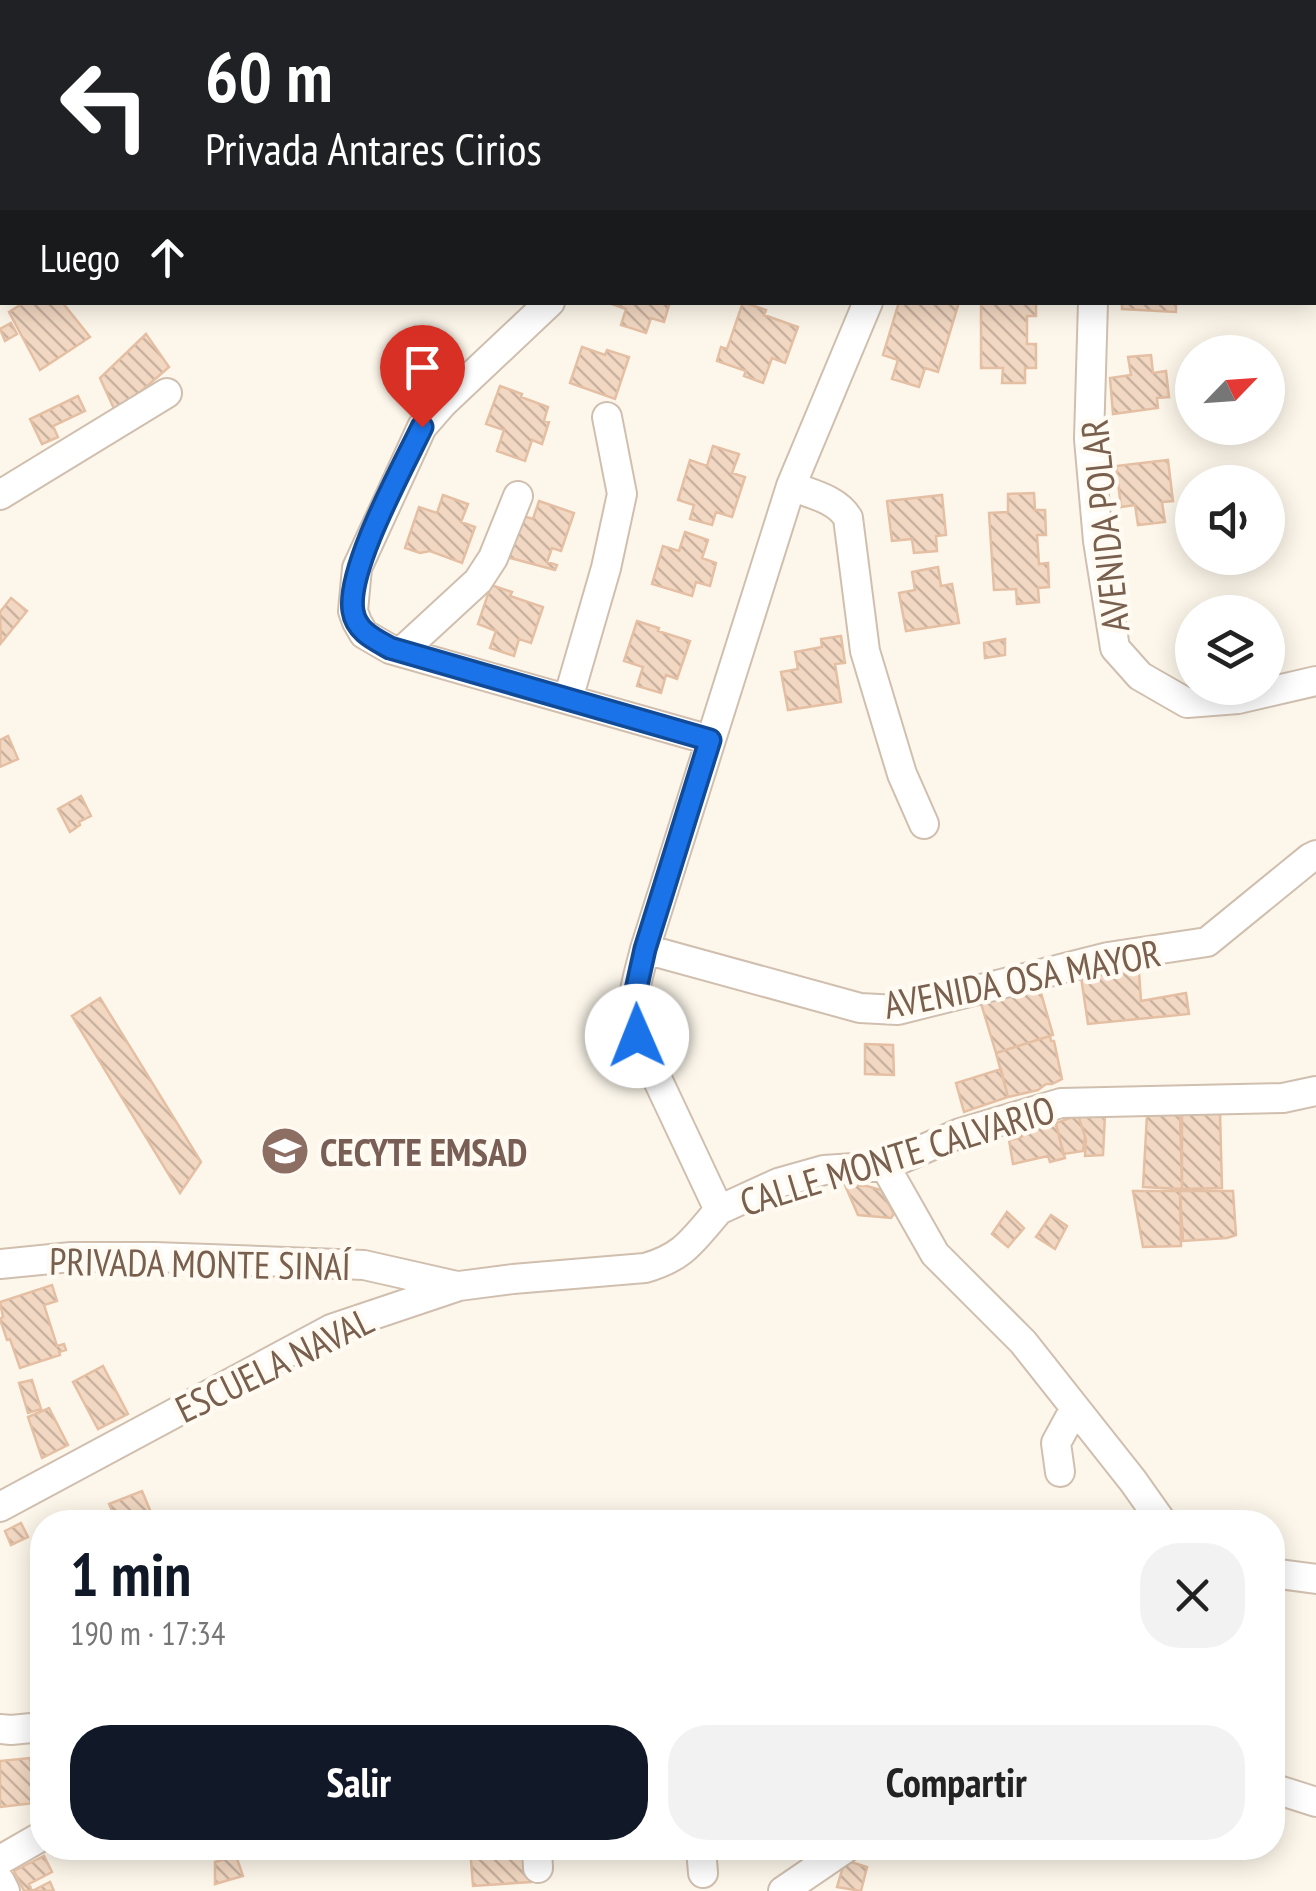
<!DOCTYPE html>
<html lang="es">
<head>
<meta charset="utf-8">
<style>
  :root { --surface:#fff; --page:#f2f2f2; --text:#222; --muted:#767676; --accent:#111827 }
  body { margin:0; font-family:"PT Sans Narrow",sans-serif; background:var(--page); color:var(--text); height:100vh; display:flex; flex-direction:column; font-size:38px; white-space:nowrap }
  * { box-sizing:border-box; margin:0 }
  p { font-size:32px; color:var(--muted) }
  .icon { flex:none; width:55px; height:55px; fill:none; stroke:currentColor; stroke-width:2; stroke-linecap:round; stroke-linejoin:round }
  .map { position:relative; flex:1; overflow:hidden }
  .sheet { position:absolute; left:30px; top:1510px; width:1255px; height:350px; display:flex; flex-direction:column; background:var(--surface); border-radius:40px; box-shadow:0 5px 25px #0003 }
  .sheet>* { flex:none }
  .hud { position:absolute; left:0px; top:0px; width:1318px; height:305px; box-shadow:0 5px 25px #0003; background:#202124; color:#fff; overflow:hidden }
  .needle { width:65px; rotate:65deg }
  .controls { position:absolute; left:1175px; top:335px; display:grid; gap:20px }
  .controls a { display:grid; place-items:center; width:110px; height:110px; border-radius:50%; background:var(--surface); box-shadow:0 5px 25px #0003; font-size:50px }
  .pin { position:absolute; display:grid; place-items:center; width:85px; height:85px; color:#fff; margin:-102px -42px; border-radius:50% 50% 50% 0; rotate:-45deg; box-shadow:0 0 10px #0007 }
  .pin .icon { rotate:45deg }
  .me { position:absolute; width:110px; margin:-55px; rotate:359deg; stroke-linejoin:round; filter:drop-shadow(0 0 8px #0008) }
  .turn { display:flex; align-items:center; gap:35px; height:210px; padding:0 40px; font-size:45px }
  .turn .icon { width:130px; height:130px; stroke-width:2.5 }
  .turn b { display:block; font-size:70px; line-height:85px }
  .then { display:flex; align-items:center; height:95px; padding:0 40px; background:#0003; gap:20px; font-size:38px }
  .round { display:grid; place-items:center; flex:none; width:105px; height:105px; border-radius:40px; background:var(--page) }
  .head { display:flex; align-items:center; justify-content:space-between; height:170px; padding:0 40px }
  h1 { font-size:60px; font-weight:700; line-height:75px; color:var(--accent) }
  .action { display:flex; gap:20px; margin-top:auto; padding:20px 40px }
  .action a { flex:1; height:115px; border-radius:40px; background:var(--accent); color:#fff; font-size:40px; font-weight:700; line-height:115px; text-align:center }
  .action a+a { background:var(--page); color:var(--text) }
  .map>svg:first-child { display:block }
  .building { fill:url(#building-back-hatch); stroke:#e5bfa3; stroke-width:2.5 }
  .lines { fill:none; stroke-linecap:round; stroke-linejoin:round }
  .street-casing { stroke:#d0bfaf; stroke-width:32 }
  .street { stroke:#fff; stroke-width:28 }
  .route-casing { stroke:#114b97; stroke-width:25 }
  .route { stroke:#1a73e8; stroke-width:18 }
  .labels { text-anchor:middle; dominant-baseline:central; stroke-width:9; stroke-linejoin:round; paint-order:stroke }
  .street-label { font-size:38px; fill:#795f4d; stroke:#fffaf2 }
  .education-label { font-size:38px; font-weight:bold; fill:#785e54; stroke:#fffaf2; text-anchor:start }
</style>
</head>
<body>
<div class="map">
<svg width="1316" height="1891" viewBox="0 0 1316 1891">
  <defs>
    <pattern id="building-back-hatch" width="6" height="6" patternUnits="userSpaceOnUse" patternTransform="scale(2.5)"><rect width="6" height="6" fill="#f2d8c2"/><path d="M-1 5l2 2M0 0l6 6M5-1l2 2" fill="none" stroke="#c9b2a0"/></pattern>
  </defs>
  <rect width="100%" height="100%" fill="#fdf7eb"/>
  <path class="building" d="M461,0H536L533,2H464Z
    M25,302H62L90,337L40,370L9,312Z
    M670,302L664,322L651,318L646,333L621,325L626,309L609,303Z
    M743,302L766,310L764,315L798,327L785,363L772,358L763,383L744,376L746,371L717,361L721,347L727,349Z
    M899,302H959L938,372L925,368L919,387L892,379L898,360L883,355Z
    M981,302H1036V316H1027V344H1036V368H1025V383H1002L1003,368H981Z
    M1122,302H1176V312L1122,309Z
    M11,323L17,334L5,341L0,329Z
    M146,334L169,367L116,413L100,378Z
    M582,347L605,355L607,350L629,357L615,399L570,383Z
    M1151,355L1153,373L1166,371L1169,397L1157,398L1158,408L1113,414L1110,378L1131,375L1128,357Z
    M500,386L522,394L521,397L548,407L544,421L549,422L542,444L532,440L525,461L497,451L504,430L486,424Z
    M78,396L85,411L53,426L58,437L42,444L30,419Z
    M713,446L739,454L732,473L745,477L732,517L716,512L712,525L690,519L694,505L678,500L690,460L707,466Z
    M1168,460L1173,501L1162,502L1165,522L1138,525L1135,505L1121,507L1116,466Z
    M1034,493L1035,510H1045L1046,535H1037L1039,564L1048,563L1049,587L1038,588L1039,602L1017,604L1016,589L994,590L989,513L1008,512V494Z
    M443,495L468,504L461,522L475,527L462,563L430,551L420,553L405,548L419,507L437,513Z
    M942,495L946,535L936,536L937,551L914,553L912,539L892,541L887,501Z
    M539,501L574,513L561,551L552,548L547,562L557,565L555,570L503,556L517,514L533,519Z
    M685,532L708,540L702,558L716,563L710,586L696,582L692,596L652,584L663,546L679,551Z
    M938,567L941,586L952,584L959,623L906,631L899,593L915,590L912,572Z
    M491,585L512,592L510,596L543,607L531,643L519,639L514,656L490,648L496,631L478,624Z
    M11,598L27,611L1,643L0,612Z
    M637,621L659,628L658,631L690,641L677,679L666,675L661,693L637,686L643,667L624,661Z
    M841,636L845,663L835,664L841,702L788,710L781,672L798,669L795,652L822,647L821,639Z
    M1005,639V655L985,658L984,643Z
    M8,736L18,759L0,767V740Z
    M81,796L91,816L79,822L80,825L70,832L58,809Z
    M1139,972L1141,1001L1186,993L1189,1014L1088,1024L1081,977Z
    M1039,986L1053,1035L996,1053L980,1000Z
    M100,998L201,1162L180,1193L72,1016Z
    M1050,1036L1051,1041H1054L1062,1079L1052,1084H1046L1038,1090L1008,1097L996,1053Z
    M865,1044L893,1045L894,1075L865,1074Z
    M1001,1069L1008,1097L964,1112L956,1083Z
    M1220,1113L1222,1188L1182,1189V1115Z
    M1105,1114L1103,1155L1085,1156L1086,1140L1078,1115Z
    M1180,1114L1182,1189L1143,1187L1147,1115Z
    M1078,1115L1085,1136L1083,1151L1063,1154L1056,1123Z
    M1055,1121L1065,1158L1050,1162L1048,1156L1013,1164L1009,1140L1022,1137V1129Z
    M845,1185L867,1186L881,1190L894,1214L891,1218L858,1215Z
    M1133,1191H1180L1181,1246L1143,1247Z
    M1180,1191H1233L1236,1235L1227,1238L1183,1241Z
    M1007,1212L1024,1228L1008,1247L992,1234Z
    M1051,1215L1067,1226L1055,1249L1036,1237Z
    M52,1285L57,1301L44,1305L57,1346L64,1344L66,1350L59,1352L60,1355L20,1368L10,1339L7,1340L0,1319L3,1317L0,1302Z
    M103,1366L128,1414L98,1429L73,1382Z
    M32,1380L41,1409L28,1413L19,1383Z
    M49,1408L68,1445L42,1458L28,1417Z
    M142,1491L155,1522H117L109,1504Z
    M21,1523L28,1537L11,1545L5,1531Z
    M30,1758L35,1803L0,1807V1761Z
    M470,1848H529L531,1882L473,1886Z
    M44,1856L52,1872L29,1884L32,1891L50,1882L54,1891H24L14,1871Z
    M236,1856L243,1876L215,1884V1862Z
    M845,1860L867,1867L861,1891L837,1887Z"/>
  <g class="lines">
    <g class="street-casing">
      <path id="street" d="M213,2L216,0
        M1159,2L1165,0
        M0,237L2,236
        M550,302L443,403L422,427L357,568L353,611L357,622L364,634L390,649L710,740
        M1093,302L1089,439L1098,541L1115,648L1140,676L1187,703L1238,699L1316,681
        M791,486C811,494 837,499 848,518L865,651L902,774L924,824
        M0,495L167,393
        M401,652L478,581L493,558L518,496
        M568,699L606,568L622,494L607,417
        M645,949L860,1008L898,1010L1108,957L1207,942L1310,858L1316,855
        M885,1166L935,1254L1023,1342L1133,1481L1162,1522
        M719,1210L778,1183L824,1170L885,1166L960,1133L1061,1103L1283,1098L1316,1091
        M0,1264L71,1257H155L364,1265L457,1286
        M1060,1472L1056,1443L1075,1408
        M0,1507L331,1329L459,1286L513,1279L645,1268C684,1257 693,1240 719,1210L637,1036C627,1006 638,978 645,949L791,486L868,302
        M1272,1573L1316,1579
        M0,1729L11,1730L42,1727
        M1272,1788L1316,1802
        M537,1848L538,1868
        M701,1848L703,1873
        M0,1860L42,1836
        M0,1881L5,1891
        M783,1891L846,1848"/>
    </g>
    <use href="#street" class="street"/>
  </g>
  <g class="lines">
    <g class="route-casing">
      <path id="route" d="M422,427C403,467 346,570 353,611C356,631 374,639 390,648L710,740L645,949L632,1008V1020L637,1036"/>
    </g>
    <use href="#route" class="route"/>
  </g>
  <defs>
    <g id="school-disc" transform="scale(2.5)"><circle r="9.5" fill="#8d6e63" stroke="#fffaf2"/><path d="M0-5L7-2L0 1L-7-2ZM-4 1L0 2.5L4 1V4Q0 6-4 4Z" fill="#fff"/></g>
  </defs>
  <g fill-rule="evenodd">
    <use href="#school-disc" x="285" y="1151"/>
  </g>
  <g class="labels">
    <g class="street-label">
      <text transform="translate(1104 526) rotate(-96)">AVENIDA POLAR</text>
      <text transform="translate(1022 978) rotate(-11)">AVENIDA OSA MAYOR</text>
      <text transform="translate(897 1155) rotate(-17)">CALLE MONTE CALVARIO</text>
      <text transform="translate(200 1263) rotate(1)">PRIVADA MONTE SINAÍ</text>
      <text transform="translate(274 1364) rotate(-26)">ESCUELA NAVAL</text>
    </g>
    <g class="education-label">
      <text x="320" y="1151">CECYTE EMSAD</text>
    </g>
  </g>
</svg>
<div class="controls">
<a><svg class="needle" viewBox="-14 -14 28 28"><path d="M0-13l5 13h-10z" fill="#e53935"/><path d="M0 13l5-13h-10z" fill="#767676"/></svg></a>
<a><svg class="icon" aria-label="sound" viewBox="0 0 24 24"><path d="M4 9h4l5-4v14l-5-4H4zM17 9q2 3 0 6"/></svg></a>
<a><svg class="icon" aria-label="layers" viewBox="0 0 24 24"><path d="M12 4l9 5-9 5-9-5zM3 14l9 5 9-5"/></svg></a>
</div>
<div class="pin" style="left:422px;top:427px;background:#d93025"><svg class="icon" aria-label="arrive" viewBox="0 0 24 24"><path d="M6 21V4h12l-3 4 3 4H6"/></svg></div>
<svg class="me" style="left:637px;top:1036px" viewBox="-20 -20 40 40"><circle r="19" fill="#fff"/><path d="M0-13L10 11 0 6-10 11z" fill="#1a73e8"/></svg>
<div class="hud">
<div class="turn"><svg class="icon" aria-label="left" viewBox="0 0 24 24"><path d="M17 20v-9H6M10 6l-5 5 5 5"/></svg><div><b>60 m</b>Privada Antares Cirios</div></div>
<div class="then">Luego<svg class="icon" aria-label="ahead" viewBox="0 0 24 24"><path d="M12 20V5M6 11l6-6 6 6"/></svg></div>
</div>
<section class="sheet">
<div class="head"><div><h1>1 min</h1><p>190 m · 17:34</p></div><a class="round"><svg class="icon" aria-label="close" viewBox="0 0 24 24"><path d="M6 6l12 12M18 6L6 18"/></svg></a></div>
<div class="action"><a>Salir</a><a>Compartir</a></div>
</section>
</div>
</body>
</html>
